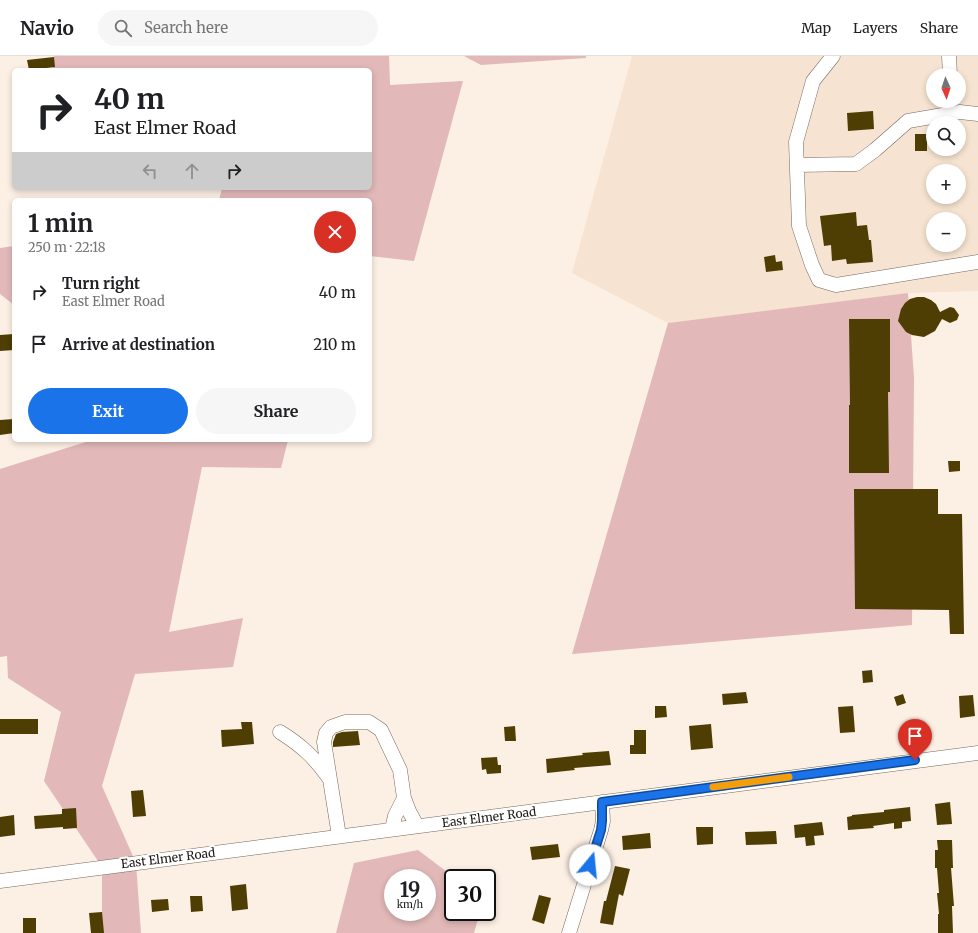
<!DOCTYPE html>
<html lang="en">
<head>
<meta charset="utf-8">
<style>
  :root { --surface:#fff; --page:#f6f6f6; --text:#202124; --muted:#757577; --line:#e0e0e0; --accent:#1a73e8 }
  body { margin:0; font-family:Merriweather,serif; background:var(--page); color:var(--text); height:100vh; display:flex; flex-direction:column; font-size:15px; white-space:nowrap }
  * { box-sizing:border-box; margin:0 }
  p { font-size:13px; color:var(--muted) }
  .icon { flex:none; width:22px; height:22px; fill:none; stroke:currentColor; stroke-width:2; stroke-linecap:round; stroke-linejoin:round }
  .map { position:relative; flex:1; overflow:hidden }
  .side { position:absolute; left:12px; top:142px; width:360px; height:244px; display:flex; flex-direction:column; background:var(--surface); border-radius:6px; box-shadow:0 2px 6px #0003 }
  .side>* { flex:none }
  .hud { position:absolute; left:12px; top:12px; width:360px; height:122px; border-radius:6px; box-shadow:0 2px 6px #0003; background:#fff; color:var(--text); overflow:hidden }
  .needle { width:26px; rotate:177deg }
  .tools { position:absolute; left:926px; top:12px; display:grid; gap:8px }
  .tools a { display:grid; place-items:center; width:40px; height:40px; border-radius:50%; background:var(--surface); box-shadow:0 2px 6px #0003; font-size:20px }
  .speed { position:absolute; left:384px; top:813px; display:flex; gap:8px; font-size:20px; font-weight:700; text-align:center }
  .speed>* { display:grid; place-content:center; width:52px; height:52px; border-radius:50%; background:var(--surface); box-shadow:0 2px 6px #0003; line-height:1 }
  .speed small { font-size:10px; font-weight:400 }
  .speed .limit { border:2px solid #111; border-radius:6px; background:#fff; color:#111 }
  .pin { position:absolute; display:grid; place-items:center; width:34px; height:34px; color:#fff; margin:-41px -17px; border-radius:50% 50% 50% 0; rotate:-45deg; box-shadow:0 0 4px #0007 }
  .pin .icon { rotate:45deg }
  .me { position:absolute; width:44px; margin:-22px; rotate:17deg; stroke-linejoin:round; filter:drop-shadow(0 0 3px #0008) }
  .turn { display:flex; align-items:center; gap:14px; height:84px; padding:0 16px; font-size:18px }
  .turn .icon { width:52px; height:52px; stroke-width:2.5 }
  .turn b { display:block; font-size:28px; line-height:34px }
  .lanes { display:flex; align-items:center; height:38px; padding:0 16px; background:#0003; justify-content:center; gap:20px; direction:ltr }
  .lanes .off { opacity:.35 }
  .round { display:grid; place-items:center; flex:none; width:42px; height:42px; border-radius:21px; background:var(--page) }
  .overview { display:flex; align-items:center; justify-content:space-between; height:68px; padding:0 16px }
  h1 { font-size:24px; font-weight:700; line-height:30px }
  .action { display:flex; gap:8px; margin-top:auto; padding:8px 16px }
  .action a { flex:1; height:46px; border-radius:24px; background:var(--accent); color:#fff; font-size:16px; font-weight:700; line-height:46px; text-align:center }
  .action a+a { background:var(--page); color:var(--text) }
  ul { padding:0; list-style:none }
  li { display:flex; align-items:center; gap:12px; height:52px; padding:0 16px }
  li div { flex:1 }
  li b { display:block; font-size:15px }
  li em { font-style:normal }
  header { display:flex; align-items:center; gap:24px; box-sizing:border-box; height:56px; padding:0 20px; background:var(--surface); border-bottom:1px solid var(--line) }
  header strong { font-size:19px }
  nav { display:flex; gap:22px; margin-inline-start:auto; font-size:14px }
  .search { width:280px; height:36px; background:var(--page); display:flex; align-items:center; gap:10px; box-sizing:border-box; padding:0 14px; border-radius:22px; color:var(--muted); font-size:15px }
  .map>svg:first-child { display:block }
  .built { fill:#f6e3d1; fill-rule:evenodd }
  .green { fill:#e2b8b8; fill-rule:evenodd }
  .building { fill:#4e3e04 }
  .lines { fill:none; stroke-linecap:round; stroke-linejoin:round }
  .minor-casing { stroke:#75695e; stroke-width:15 }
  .minor { stroke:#fff; stroke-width:14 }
  .route-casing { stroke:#114b97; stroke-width:10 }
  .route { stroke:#1a73e8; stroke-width:7 }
  .slow { stroke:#f59e0b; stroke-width:7 }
  .labels { text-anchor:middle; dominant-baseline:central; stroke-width:4; stroke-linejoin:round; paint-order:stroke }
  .street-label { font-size:12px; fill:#1d1914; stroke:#fff }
</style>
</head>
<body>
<header>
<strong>Navio</strong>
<div class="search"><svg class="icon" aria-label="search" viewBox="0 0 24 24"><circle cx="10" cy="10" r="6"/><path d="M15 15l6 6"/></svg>Search here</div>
<nav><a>Map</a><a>Layers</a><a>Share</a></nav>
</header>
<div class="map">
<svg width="978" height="877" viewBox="0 0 978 877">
  <rect width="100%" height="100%" fill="#fcefe3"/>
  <path class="built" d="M632,0H978V235L908,237L668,267L572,217ZM933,19H959V45H933ZM933,67H959V93H933ZM933,115H959V141H933ZM933,163H959V189H933Z"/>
  <path class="green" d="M54,0H389L390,29L463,25L414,205L370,200V144H219L222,132H370V14H52Z
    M464,0H586V2L481,9Z
    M14,190V249L0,238V192Z
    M908,237L914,322L912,569L572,598L668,267Z
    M92,384H288L281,412L202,411L169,576L243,562L233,611L135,618L102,730L136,807L141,877H102V811L44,725L61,656L8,622L7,600L0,601V413Z
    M418,794L455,822H453V856H480L474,877H336L354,807ZM393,822H427V856H393Z"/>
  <path class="building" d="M54,1L55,11L29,14L27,4Z
    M873,55L874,73L848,75L847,57Z
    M915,78H927V95H915Z
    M856,156L857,170L867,169L869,184H871L873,206L847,208L846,203L832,205L831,189L824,190L820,160Z
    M775,199L776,206L782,205L783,214L766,216L764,201Z
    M917,241H924L931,244L936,248L940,256L950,251L954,252L959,259L957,264L950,267L942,263L935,275L924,281L912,279L906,276L898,265L901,253L905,247L910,243Z
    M849,263H890V336H888L889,417H849V349H850Z
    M14,278V294L0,295V279Z
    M14,363V377L0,379V364Z
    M948,405H960V415L949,416Z
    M854,433H938V458H962L964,578H950L949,554L855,553Z
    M872,614L873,626L863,627L862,615Z
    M746,636L748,647L723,649L722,638Z
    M903,638L906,647L897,650L894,641Z
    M973,639L975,660L960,662L959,640Z
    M655,650H666L667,661L655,662Z
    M853,650L855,676L840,677L838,651Z
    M0,663H38V678H0Z
    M241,666H252L254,688L222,691L221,674L242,673Z
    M711,668L713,692L691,694L689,670Z
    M515,670L516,685H505L504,671Z
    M634,674H646V698H630V689H634Z
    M358,675L360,689L333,691V686L336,678L342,676Z
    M609,695L611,709L574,712L575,714L547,717L546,703L583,699L582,697Z
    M497,701L498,709H501V717L487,718L486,713L482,714L481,702Z
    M143,734L146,760L133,761L131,735Z
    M950,746L952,768L937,769L935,748Z
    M910,751L911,765L902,766V772L894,773V767L873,770L874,772L848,774L847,761L852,760V759L884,756V754Z
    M76,752L77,772L63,773V771L35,773L34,760L62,758V753Z
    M14,759L15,779L0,781V761Z
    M822,766L824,779L814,780L815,789L806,790L805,781L795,782L794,769Z
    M696,771H713V788L697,789Z
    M776,775L777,788L746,789L745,776Z
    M650,777L651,792L623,794L622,780Z
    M937,784H952L953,812H951L954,850H952L953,877H938V858H939L937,837H939L937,812H935V794H938Z
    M558,788L560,801L532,804L530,791Z
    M615,810L630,813L623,840L619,838L613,869L600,867L604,845H606Z
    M246,828L248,853L232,855L230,830Z
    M539,839L551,842L544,868L532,864Z
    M190,840H202L203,855L191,856Z
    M168,843L169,854L152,856L151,844Z
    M102,856L104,877H91L89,857Z
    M23,862H36V877H23Z"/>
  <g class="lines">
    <g class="minor-casing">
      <path id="minor" d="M833,0L813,25L796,86L799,170L812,209L819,224L836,229L978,206
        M949,0L950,19
        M797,109L856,108L875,94L908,65L960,56L978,58
        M280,676C301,689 315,702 329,722
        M392,773L395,760L404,742
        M339,780L324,686L326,677L331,671L345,666H369L381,674L400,714L404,742L409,755L417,770
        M0,825L978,697
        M569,877L601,774L603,765L602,746"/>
    </g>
    <use href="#minor" class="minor"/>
  </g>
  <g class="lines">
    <g class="route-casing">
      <path id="route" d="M590,809L601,774L602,765V746L915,704"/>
    </g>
    <use href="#route" class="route"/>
    <path class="slow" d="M713,731L789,721"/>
  </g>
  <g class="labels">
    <g class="street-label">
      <text transform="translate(489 761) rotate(-7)">East Elmer Road</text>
      <text transform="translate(168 802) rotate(-7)">East Elmer Road</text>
    </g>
  </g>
</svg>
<div class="tools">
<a><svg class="needle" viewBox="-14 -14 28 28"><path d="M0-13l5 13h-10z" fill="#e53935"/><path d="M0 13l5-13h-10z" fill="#757577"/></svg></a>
<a><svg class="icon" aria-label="search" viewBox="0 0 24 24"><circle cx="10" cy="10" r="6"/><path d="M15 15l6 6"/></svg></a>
<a>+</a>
<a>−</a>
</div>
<div class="speed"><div>19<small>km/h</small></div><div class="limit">30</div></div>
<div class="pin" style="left:915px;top:704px;background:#d93025"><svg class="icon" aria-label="arrive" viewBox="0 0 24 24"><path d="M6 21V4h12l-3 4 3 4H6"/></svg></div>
<svg class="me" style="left:590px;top:809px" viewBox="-20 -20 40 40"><circle r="19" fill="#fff"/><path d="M0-13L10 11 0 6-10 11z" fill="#1a73e8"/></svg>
<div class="hud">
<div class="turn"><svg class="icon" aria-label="right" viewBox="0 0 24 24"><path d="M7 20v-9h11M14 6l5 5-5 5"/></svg><div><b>40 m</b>East Elmer Road</div></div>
<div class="lanes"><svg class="icon off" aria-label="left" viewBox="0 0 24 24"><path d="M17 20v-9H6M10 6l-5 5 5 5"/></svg><svg class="icon off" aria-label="ahead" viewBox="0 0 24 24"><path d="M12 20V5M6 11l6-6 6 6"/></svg><svg class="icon" aria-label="right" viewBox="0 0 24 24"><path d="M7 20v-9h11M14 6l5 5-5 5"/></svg></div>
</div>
<section class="side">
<div class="overview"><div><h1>1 min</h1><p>250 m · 22:18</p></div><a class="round" style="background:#d93025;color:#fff"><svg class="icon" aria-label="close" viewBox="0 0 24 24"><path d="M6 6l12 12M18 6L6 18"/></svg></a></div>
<ul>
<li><svg class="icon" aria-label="right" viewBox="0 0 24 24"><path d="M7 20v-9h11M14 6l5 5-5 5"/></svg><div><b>Turn right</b><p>East Elmer Road</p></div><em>40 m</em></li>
<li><svg class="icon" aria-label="arrive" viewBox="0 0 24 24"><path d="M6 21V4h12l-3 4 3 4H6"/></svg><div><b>Arrive at destination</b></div><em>210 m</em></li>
</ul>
<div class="action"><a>Exit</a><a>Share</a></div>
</section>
</div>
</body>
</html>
